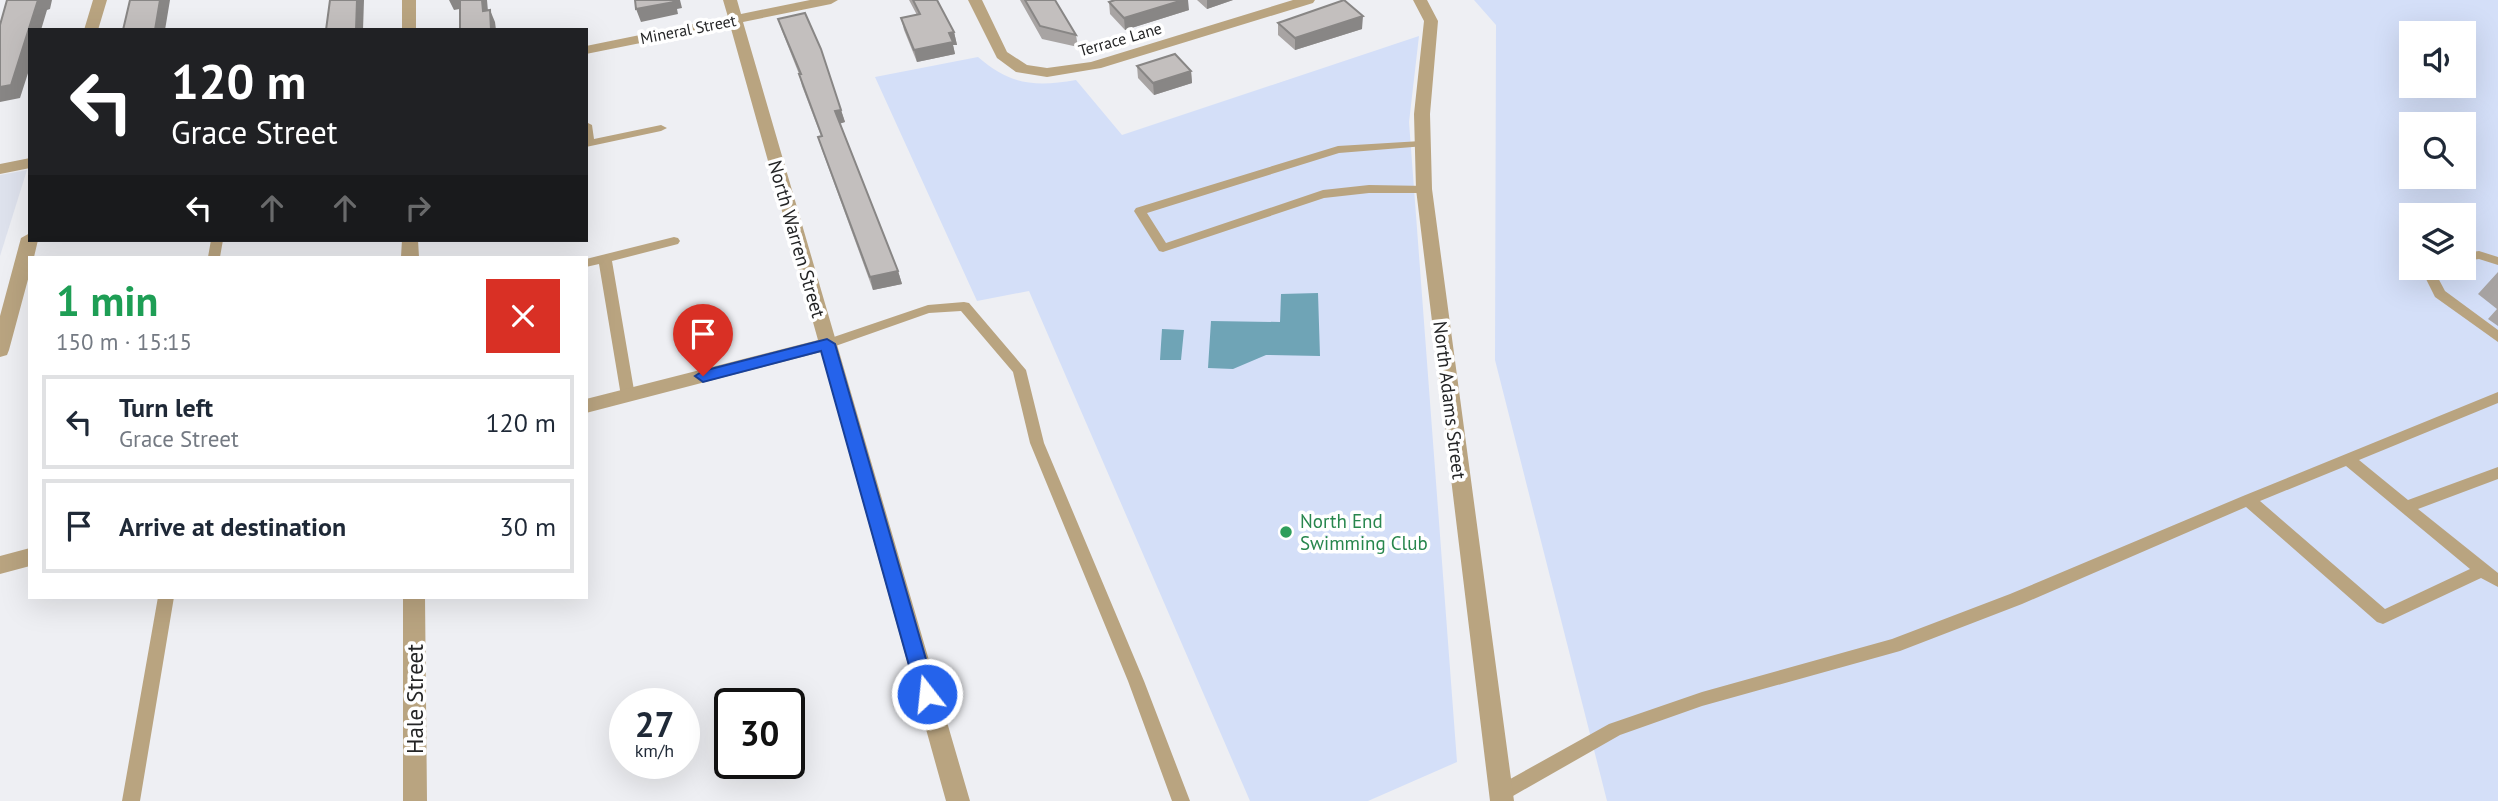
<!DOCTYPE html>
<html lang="en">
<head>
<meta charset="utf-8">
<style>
  :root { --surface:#fff; --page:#f2f2f3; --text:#1f2937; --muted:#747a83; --line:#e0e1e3 }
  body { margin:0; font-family:"PT Sans",sans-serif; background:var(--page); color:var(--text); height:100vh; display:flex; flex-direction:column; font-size:26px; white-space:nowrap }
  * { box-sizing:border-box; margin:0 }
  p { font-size:23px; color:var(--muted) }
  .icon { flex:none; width:38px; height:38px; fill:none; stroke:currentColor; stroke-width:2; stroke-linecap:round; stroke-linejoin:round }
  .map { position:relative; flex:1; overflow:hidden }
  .side { position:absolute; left:28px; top:256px; width:560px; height:343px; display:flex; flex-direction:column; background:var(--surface); border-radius:0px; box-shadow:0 7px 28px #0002 }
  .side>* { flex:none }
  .guide { position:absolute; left:28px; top:28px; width:560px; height:214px; border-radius:0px; box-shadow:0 7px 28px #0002; background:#202124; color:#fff; overflow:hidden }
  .buttons { position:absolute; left:2399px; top:21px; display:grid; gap:14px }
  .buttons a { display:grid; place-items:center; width:77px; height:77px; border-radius:0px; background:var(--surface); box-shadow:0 7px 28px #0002; font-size:35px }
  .speed { position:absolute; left:609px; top:688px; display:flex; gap:14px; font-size:35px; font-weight:700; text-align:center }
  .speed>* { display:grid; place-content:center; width:91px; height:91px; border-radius:50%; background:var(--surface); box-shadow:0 7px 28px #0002; line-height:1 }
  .speed small { font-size:18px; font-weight:400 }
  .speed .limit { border:4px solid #111; border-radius:10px; background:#fff; color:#111 }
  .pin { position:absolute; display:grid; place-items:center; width:60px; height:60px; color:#fff; margin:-72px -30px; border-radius:50% 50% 50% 0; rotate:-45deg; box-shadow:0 0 7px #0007 }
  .pin .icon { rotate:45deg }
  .me { position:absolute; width:77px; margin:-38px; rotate:344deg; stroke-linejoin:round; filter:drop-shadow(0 0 5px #0008) }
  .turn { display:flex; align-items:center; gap:24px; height:147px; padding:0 28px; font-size:32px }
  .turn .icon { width:91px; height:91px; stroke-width:2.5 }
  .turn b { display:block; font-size:49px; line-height:60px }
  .lanes { display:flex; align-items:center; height:66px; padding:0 28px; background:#0003; justify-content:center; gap:35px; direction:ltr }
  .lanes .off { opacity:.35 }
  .round { display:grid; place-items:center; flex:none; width:74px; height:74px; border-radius:0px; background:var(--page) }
  .head { display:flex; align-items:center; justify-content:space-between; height:119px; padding:0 28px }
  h1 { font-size:42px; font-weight:600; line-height:52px; color:#1e9e55 }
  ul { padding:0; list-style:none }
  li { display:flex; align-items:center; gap:21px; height:94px; margin:0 14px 10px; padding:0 14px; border:4px solid var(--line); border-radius:0px }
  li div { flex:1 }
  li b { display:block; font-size:26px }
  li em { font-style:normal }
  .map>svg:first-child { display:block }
  .built { fill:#dee2ed }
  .green { fill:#d4dff8; fill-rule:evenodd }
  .water { fill:#6fa4b6 }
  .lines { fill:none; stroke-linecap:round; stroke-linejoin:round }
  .service { fill:#b9a480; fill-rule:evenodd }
  .minor { fill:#b9a480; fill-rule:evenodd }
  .tertiary { fill:#b9a480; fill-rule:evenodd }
  .wall { fill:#a8a4a3 }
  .shaded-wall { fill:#888685 }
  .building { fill:#c3bfbe; stroke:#888685; stroke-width:2 }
  .route { fill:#2563eb; stroke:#184099; stroke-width:2 }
  .leisure-dot { fill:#2e9e5b; stroke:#fff; stroke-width:2.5 }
  .labels { text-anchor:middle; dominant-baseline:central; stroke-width:7; stroke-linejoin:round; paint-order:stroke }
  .far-street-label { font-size:16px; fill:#242526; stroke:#fff }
  .street-label { font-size:19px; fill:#242526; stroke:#fff }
  .leisure-label { font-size:19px; fill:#27864d; stroke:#fff; text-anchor:start }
  .near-street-label { font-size:23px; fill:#242526; stroke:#fff }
</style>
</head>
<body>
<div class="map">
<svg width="2498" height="801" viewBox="0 0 2498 801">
  <rect width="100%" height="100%" fill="#eeeff3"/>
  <path class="built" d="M27,170L0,256V175Z"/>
  <path class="green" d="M1474,0H2498V801H1607L1495,360L1496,25ZM2412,33H2464V86H2412ZM2412,124H2464V177H2412ZM2412,215H2464V268H2412Z
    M1419,36L1409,122L1457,762L1368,801H1250L1029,291L977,301L875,77L978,57C1010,85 1035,87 1076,80L1122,135Z"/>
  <path class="water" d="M1318,293L1320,356L1266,355L1233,369L1208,368L1211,321L1280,322L1281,294Z
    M1162,329L1184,330L1181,360H1160Z"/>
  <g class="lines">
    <path class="service" d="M586,122L592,125L594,139L661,125L667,128L661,131L586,147Z
      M1421,141L1425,142V146L1339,153L1147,213L1166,243L1323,190L1369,185L1428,186L1430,189L1424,193H1369L1324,198L1163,252L1159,251L1134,211L1136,208L1338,146Z
      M674,237L678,238L680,241L678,244L612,261L635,396L628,401L621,396L599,264L586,267V259Z
      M211,240H223L220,257H208Z
      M2479,251L2498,257V265L2479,259L2464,261V253Z
      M2428,268H2442L2436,274L2445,291L2498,330V342L2435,297L2423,273Z
      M964,302L969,303L1026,370L1044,443L1144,681L1190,801H1172L1128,681L1030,443L1013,372L961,311L929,313L827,349L820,344L822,341L928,305Z
      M2498,392V403L2359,460L2408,500L2498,467V479L2418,509L2498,573V587L2481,578L2383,624L2377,622L2246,507L2022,604L1900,651L1702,706L1620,735L1506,800H1494L1491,794L1494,788L1609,724L1702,692L1892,639L2010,594L2243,496ZM2346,466L2470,569L2385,609L2260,501Z
      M158,597H174L140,801H122Z"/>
    <path class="minor" d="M93,0H107L98,30H84Z
      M402,0H416V30H402Z
      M723,0H737L741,14L810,0H838L831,4L743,22L970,801H946L821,352L586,413V399L818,340L730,25L586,54V46L728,17Z
      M968,0H982L1007,52L1027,65L1047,68L1091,62L1293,0H1315L1313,3L1101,68L1047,77L1016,72L997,58Z
      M30,158V168L0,174V164Z
      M30,233V240H38L34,257H30V272L9,350L7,355L0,357V316L21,238Z
      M402,240H418L419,257H401Z
      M30,548V566L0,574V556Z
      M403,597H425L427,801H403Z"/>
    <path class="tertiary" d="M1413,0H1427L1438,21L1430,114L1432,189L1514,801H1490L1416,189L1414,114L1424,21Z"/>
  </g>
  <path class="wall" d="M909,0H937L954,32L957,45H953L955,54L917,62L904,30L901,18L917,15Z
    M1020,0H1055L1076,35L1078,47L1042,39Z
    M1197,0H1233L1207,9Z
    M1109,2L1189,10L1125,30L1110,14Z
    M778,19L841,110L845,122L840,123L898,271L902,284L873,290L822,150L818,137L821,136L802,86L799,74L782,31Z
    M1278,23L1362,29L1295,50L1278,35Z
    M1137,66L1191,71L1192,83L1154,95L1138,78Z
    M2498,272V326L2488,319L2497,309L2478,294Z"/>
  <path class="shaded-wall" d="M38,0H52L50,9L47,10L41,30H30V67L20,98L0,102V87Z
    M160,0H170L165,30H155Z
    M357,0H364L363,30H356Z
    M449,0H461L465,8L454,10Z
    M482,0H487L489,23L483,11Z
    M673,0H680L682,8L677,9L678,14L641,22L636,9Z
    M1183,0H1188L1189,10L1125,30L1124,18Z
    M1207,0H1233L1207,9Z
    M490,10L495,22L496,30H491Z
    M1363,16L1362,29L1295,50V38Z
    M954,32L957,45H953L955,54L917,62L914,50L949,33Z
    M1191,71L1192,83L1154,95L1153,83Z
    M841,110L845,122L839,124L835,111Z
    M898,271L902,284L873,290L870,277Z"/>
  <path class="building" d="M7,0H38L11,85L0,87V25Z
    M130,0H160L155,30H123Z
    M330,0H357L356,30H326Z
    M460,0H482L483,11L490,10L491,30H460Z
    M635,0H673L674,2L636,9Z
    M913,0H937L954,32L949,33L953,42L914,50L901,18L920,14Z
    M1025,0H1055L1076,35L1040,26Z
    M1115,0H1183L1124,18L1109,2Z
    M1344,0L1363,16L1295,38L1278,23Z
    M805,13L821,49L841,110L835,111L898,271L870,277L818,137L822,136L799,74H801L778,19Z
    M1175,54L1191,71L1153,83L1137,66Z"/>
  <path class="route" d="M827,339L835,344L936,694L934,699L927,702L920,699L917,694L821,351L703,382L695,376L703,371Z"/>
  <circle class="leisure-dot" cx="1286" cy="532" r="7"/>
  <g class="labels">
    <g class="far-street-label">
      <text transform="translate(688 29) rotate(-11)">Mineral Street</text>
      <text transform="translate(1120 39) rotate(-16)">Terrace Lane</text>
    </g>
    <g class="street-label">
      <text transform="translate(797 239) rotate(74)">North Warren Street</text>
      <text transform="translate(1450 400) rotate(83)">North Adams Street</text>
    </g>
    <g class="leisure-label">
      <text x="1300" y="521">North End<tspan x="1300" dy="22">Swimming Club</tspan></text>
    </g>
    <g class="near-street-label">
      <text transform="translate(414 699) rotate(-90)">Hale Street</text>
    </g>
  </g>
</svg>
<div class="buttons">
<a><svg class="icon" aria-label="sound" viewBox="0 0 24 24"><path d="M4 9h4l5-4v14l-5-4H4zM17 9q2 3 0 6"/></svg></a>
<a><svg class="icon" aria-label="search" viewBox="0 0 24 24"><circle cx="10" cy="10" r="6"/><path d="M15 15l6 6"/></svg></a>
<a><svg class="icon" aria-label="layers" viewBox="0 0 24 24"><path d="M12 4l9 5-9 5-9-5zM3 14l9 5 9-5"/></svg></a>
</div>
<div class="speed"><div>27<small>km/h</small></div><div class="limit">30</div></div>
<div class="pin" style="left:703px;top:376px;background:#d93025"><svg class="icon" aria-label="arrive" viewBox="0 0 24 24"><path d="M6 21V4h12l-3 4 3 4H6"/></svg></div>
<svg class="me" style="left:927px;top:694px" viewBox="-20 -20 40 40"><circle r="17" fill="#2563eb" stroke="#fff" stroke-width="3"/><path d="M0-11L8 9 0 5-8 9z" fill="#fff"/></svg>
<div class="guide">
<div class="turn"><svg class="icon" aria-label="left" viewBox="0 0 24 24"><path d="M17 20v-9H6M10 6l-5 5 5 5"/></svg><div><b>120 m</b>Grace Street</div></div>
<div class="lanes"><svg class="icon" aria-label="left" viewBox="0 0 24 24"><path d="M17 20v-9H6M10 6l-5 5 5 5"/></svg><svg class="icon off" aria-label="ahead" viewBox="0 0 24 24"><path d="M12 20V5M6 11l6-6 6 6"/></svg><svg class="icon off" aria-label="ahead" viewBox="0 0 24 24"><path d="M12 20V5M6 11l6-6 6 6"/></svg><svg class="icon off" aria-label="right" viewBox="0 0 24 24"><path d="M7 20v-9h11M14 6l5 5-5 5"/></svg></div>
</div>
<section class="side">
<div class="head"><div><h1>1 min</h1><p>150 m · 15:15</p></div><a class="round" style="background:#d93025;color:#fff"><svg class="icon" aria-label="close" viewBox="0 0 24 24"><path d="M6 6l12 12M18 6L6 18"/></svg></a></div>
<ul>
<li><svg class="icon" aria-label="left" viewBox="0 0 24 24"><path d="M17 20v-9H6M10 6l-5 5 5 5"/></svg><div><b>Turn left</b><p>Grace Street</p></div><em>120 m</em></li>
<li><svg class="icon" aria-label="arrive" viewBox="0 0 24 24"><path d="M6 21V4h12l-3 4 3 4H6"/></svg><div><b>Arrive at destination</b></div><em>30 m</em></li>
</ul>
</section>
</div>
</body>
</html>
